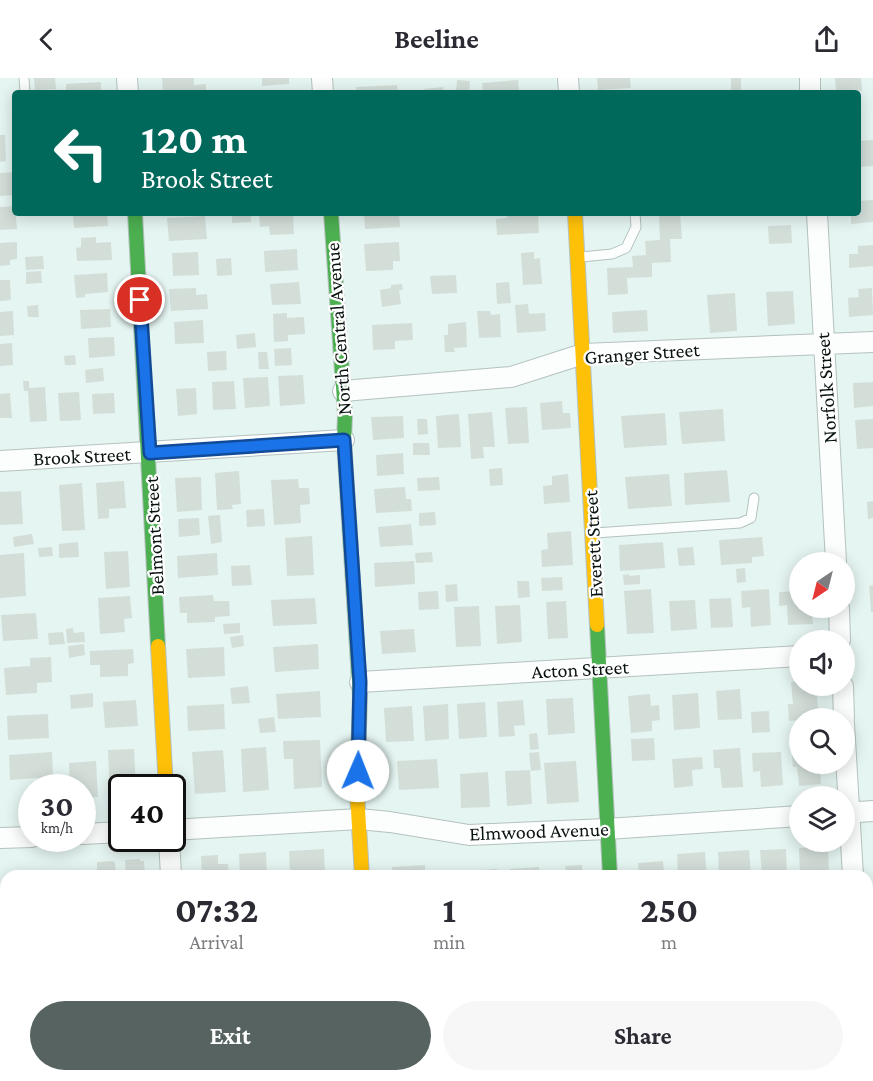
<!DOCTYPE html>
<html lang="en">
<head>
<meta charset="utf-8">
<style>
  :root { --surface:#fff; --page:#f7f7f7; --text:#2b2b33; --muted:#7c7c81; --accent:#566360 }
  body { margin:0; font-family:"Crimson Pro",serif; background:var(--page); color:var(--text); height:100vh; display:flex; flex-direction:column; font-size:22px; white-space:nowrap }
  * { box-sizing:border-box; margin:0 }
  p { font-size:20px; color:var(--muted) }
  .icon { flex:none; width:33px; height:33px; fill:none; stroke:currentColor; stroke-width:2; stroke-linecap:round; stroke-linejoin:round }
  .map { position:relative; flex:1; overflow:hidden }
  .details { position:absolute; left:0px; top:792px; width:873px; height:212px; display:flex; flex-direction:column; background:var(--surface); border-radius:18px 18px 0 0; box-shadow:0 3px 15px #0003 }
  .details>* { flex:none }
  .banner { position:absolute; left:12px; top:12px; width:849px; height:126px; border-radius:6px; box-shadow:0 3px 15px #0003; background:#00695c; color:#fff; overflow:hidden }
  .needle { width:39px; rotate:215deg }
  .fabs { position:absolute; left:789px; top:474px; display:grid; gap:12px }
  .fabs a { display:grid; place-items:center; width:66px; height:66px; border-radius:50%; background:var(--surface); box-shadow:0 3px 15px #0003; font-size:30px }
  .speed { position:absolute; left:18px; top:696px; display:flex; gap:12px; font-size:30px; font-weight:700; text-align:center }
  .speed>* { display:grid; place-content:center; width:78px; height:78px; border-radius:50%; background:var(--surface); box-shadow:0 3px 15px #0003; line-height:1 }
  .speed small { font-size:15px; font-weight:400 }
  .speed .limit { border:3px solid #111; border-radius:9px; background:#fff; color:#111 }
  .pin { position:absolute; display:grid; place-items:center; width:51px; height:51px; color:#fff; margin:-26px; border:3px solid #fff; border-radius:50%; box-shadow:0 2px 6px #0007 }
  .me { position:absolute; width:66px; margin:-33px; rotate:1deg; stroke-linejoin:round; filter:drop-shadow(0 0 4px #0008) }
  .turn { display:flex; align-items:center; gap:21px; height:126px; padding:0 30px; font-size:27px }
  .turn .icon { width:78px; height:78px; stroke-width:2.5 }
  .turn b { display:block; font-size:42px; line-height:51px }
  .eta { display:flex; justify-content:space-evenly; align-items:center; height:102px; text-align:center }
  .eta b { font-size:36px; font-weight:700; line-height:42px }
  .primary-button { display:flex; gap:12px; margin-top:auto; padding:12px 30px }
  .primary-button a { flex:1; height:69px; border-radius:36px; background:var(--accent); color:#fff; font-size:24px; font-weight:700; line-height:69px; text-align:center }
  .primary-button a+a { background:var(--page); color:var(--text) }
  header { display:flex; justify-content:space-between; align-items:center; height:78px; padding:0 30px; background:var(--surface); font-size:27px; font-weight:700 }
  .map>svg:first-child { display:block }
  .building { fill:#d3ded9 }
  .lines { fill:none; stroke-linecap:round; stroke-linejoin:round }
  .lane-casing { stroke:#b5c2bf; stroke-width:11 }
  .street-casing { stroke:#b5c2bf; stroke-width:22 }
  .fast-casing { stroke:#b5c2bf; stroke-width:16 }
  .slow-casing { stroke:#b5c2bf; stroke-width:16 }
  .lane { stroke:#fbfefd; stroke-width:9 }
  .street { stroke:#fbfefd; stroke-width:20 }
  .fast { stroke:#4caf50; stroke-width:14 }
  .slow { stroke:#ffc107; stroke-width:14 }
  .route-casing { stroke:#114b97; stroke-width:15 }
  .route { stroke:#1a73e8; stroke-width:10 }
  .labels { text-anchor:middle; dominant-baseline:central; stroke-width:4.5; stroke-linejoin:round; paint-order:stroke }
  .street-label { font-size:20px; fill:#091411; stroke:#fff }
</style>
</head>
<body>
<header><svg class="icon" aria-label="back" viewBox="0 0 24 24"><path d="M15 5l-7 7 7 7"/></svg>Beeline<svg class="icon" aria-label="share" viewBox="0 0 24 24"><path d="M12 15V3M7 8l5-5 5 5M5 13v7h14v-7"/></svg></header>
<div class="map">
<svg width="873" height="1003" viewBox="0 0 873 1003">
  <rect width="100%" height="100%" fill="#e5f5f2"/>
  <path class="building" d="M34,0H55L56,11L35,12Z
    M162,0H194V7L206,6V15H163Z
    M262,0H289V6L262,8Z
    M597,0H630L631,10L598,12Z
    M731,0H741V13L731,14Z
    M835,0H861L862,13L836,14Z
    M457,2L470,3L469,15L456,14Z
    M518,2L519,15H483L482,5Z
    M101,4V15H66V6Z
    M397,7L398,15H357L356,9Z
    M443,9L444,15H424V11Z
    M0,57H5L6,83L0,84Z
    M873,62V88L858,89V63Z
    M14,94L15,117L0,118V95Z
    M873,122V144L851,146V135H858V123Z
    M15,128L17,151L0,152V129Z
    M73,135H107L108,148L74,150Z
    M232,135H251V144L232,145Z
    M259,135H293L294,156L270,157L269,148L260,149Z
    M364,135H399L400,149L365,151Z
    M507,135H538L539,155L497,157L496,141L507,140Z
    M659,135H680L682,161H670L671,184L652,185V199L627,200L628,216L608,217L607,190L633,189L632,178L646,177L645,163L660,162Z
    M205,138L207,161L169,163L167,140Z
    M791,147L792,165L769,166L768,148Z
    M96,159V165L111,164L112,182L77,183L76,170L81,169V160Z
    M17,164V181L10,182V187L0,188V165Z
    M399,164L400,183H393V192L366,193L364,166Z
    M873,167V188L849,190V176H858V168Z
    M297,171L298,192L265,194L264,173Z
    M198,174L199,197L173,198L172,175Z
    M534,174V181L540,180L542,206L523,207L521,175Z
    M43,178L44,191L26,192L25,179Z
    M231,180L232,197L217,198L216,181Z
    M41,193L42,205L26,206V194Z
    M107,195L108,214L85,216V219L76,220L74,197Z
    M456,197L457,215L432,216L430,198Z
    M0,202H10L11,222L0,223Z
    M299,204L301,226L272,227L270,206Z
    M509,204L511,225L497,226L496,205Z
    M402,206L403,212H399L401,226L382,229L380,212L391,210V207Z
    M196,210V217L207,216L208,231L171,233L169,211Z
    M872,210L873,237L849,239L848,220L859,219L858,211Z
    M793,213L795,246L768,248L766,214Z
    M735,215L737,253L710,255L707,217Z
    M528,226L529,236L545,235L546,253L517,255L515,227Z
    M38,227L39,239H28L27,228Z
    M110,231L111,249L81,251L80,232Z
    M647,232L648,253L613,255L612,234Z
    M13,233L14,257L0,258V234Z
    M477,233H490L491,237L500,236L501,259L479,260Z
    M287,235V240L304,239L305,256L288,257V263L274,264L273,236Z
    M203,242L204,265L175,266L174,244Z
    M466,244L467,269L454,270L455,274H445L444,257H448V246Z
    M412,245L413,262L395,263V271L373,272L372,247Z
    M255,255L256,269L237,271L236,257Z
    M114,259L115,278L89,280L88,260Z
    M12,265L13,287L0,288V266Z
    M291,270L292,287L275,288L274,271Z
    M226,273L227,292L208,293L207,274Z
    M258,274H267L269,291H259Z
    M75,277L76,287H65L64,278Z
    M103,290L104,303L86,305L85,292Z
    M303,297L305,326L280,328L278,298Z
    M268,299L270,328L245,330L243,300Z
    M23,303H29V310L45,309L47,343L30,344L28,313H24Z
    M234,303L236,331L213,332L212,304Z
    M873,304V328L854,330L853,305Z
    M196,310L197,336L178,338L176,311Z
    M79,314L81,342L60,343L58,315Z
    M10,315L12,340H0V316Z
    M114,315L115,335L93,336L92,316Z
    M562,323L563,335H570L571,350L542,352L540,325Z
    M527,329L529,365L508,366L505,330Z
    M723,331L725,363L682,366L679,334Z
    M492,334L495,369H483L484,380L471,381L468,336Z
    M665,335L667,367L624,370L621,338Z
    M459,336L461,369L438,370L436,338Z
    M403,338L404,360L373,362L371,339Z
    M417,341H427L428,356L418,357Z
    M873,341V370L857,371L855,342Z
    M413,365H429L430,377H413Z
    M403,375L404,396L377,398L376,377Z
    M502,390L503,407L490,408L489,391Z
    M727,392L730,424L685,427L684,395Z
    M239,393L241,426L232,427L233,431L217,432L215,395Z
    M568,396L570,424L544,426L543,408L552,407V398Z
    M669,396L672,428L628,431L625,399Z
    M201,399L202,432L177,434L175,400Z
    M439,399L440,412L418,413L417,400Z
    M298,401L299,410H309L310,426L300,427L301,445L274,447L271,402Z
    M124,403L126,430L109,431V440L98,441L96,405Z
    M82,405L85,452L62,453L59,407Z
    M405,409L406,421H411L412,433L376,435L374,411Z
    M21,413L23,446L0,447V414Z
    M873,423V440L868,441L867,424Z
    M264,431L265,448L247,449L246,432Z
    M435,434L436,447L419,448V435Z
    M220,437L222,464L211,466L208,438Z
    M199,440L200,457L179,459L178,441Z
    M411,446L413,467L380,469L378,449Z
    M571,453L573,487L542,489L541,472L548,471L547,455Z
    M32,456L34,466L14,469L13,459Z
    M312,458L314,497L287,498L285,460Z
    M762,459L764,478L752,479V485L721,487L719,462Z
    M78,464L79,479L59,480V466Z
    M663,464L665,490L620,493L619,467Z
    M52,469L53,478L39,479L38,470Z
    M693,469L695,487L679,488L677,470Z
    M128,473L130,509L106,511L104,474Z
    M432,474L433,484L416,485L415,475Z
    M24,475L26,518L0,520V477Z
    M217,475L218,497L178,500L177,478Z
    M414,483L415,506L375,509L374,485Z
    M250,487L252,507L232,508L231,488Z
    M745,490L746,504L737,505L736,491Z
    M629,496V498L640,497V506L624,507L623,497Z
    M562,499L563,512L542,513L541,500Z
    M517,503H529L530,519L518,520Z
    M457,506L458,523L446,524L445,507Z
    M873,507V534H871L869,508Z
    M651,511L654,555L627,556L624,513Z
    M769,511L771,547L751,549L750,529L742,530L741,513Z
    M438,513L439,531L419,532L418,514Z
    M800,513V530H811L813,546L788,547L787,527L779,528V514Z
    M213,517L214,523H229L230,538L215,539V544L187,545V535H180L179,519Z
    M130,518L132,540L124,541L125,554L100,556L98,520Z
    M315,520L317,546L273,548L271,522Z
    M731,520L733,549L711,550L709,521Z
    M695,522L697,551L671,553L669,523Z
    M566,523L568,560L548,561L546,524Z
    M520,527L522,564L497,566L495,528Z
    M479,528L481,568L456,569L454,529Z
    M36,535L38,561L3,563L1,537Z
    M240,545V555L224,556L223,546Z
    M73,550L74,555L84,554L85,564L67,565L66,551Z
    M414,551L416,574L382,576L380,553Z
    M63,554L65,566L49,567L48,555Z
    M243,557L244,568L232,570L230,559Z
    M84,566L85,577L69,580L68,568Z
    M318,566L319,591L275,594L273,569Z
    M224,569L225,598L188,600L186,571Z
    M133,571L134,585L128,586V598L100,599V587H90V573Z
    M51,579L52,604L37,605V615L6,617L4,590L30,588V580Z
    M800,603V608H816L819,640H800V642L789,643L788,626H793L791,604Z
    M248,608L250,625L232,626L230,610Z
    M740,611L742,641L718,642L716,613Z
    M320,613L321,639L278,641L276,616Z
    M93,615V629L71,631L70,617Z
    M698,615L700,650L674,652L672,617Z
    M650,616L651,628L659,627L660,642L652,643V653L631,655L628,618Z
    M573,620L575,655L548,657L546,621Z
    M136,622L138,648L105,650L103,624Z
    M523,622L525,647L514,648L515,658L499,659L497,624Z
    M485,624L487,659L459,661L457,626Z
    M224,626L225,651L188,653L187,628Z
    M448,626L449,661L425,663L423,628Z
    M412,628L414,663L386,664L384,630Z
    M769,633L770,654L752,655L751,634Z
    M48,636L49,660L8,662L7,638Z
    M274,639L276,654L260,655L258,641Z
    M537,655L539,671L530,672L529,656Z
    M654,660L655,682L632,683L631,661Z
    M320,662L322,709L294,711L293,681H284L283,663Z
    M800,665V686H820L821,706L799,708L797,689H793L791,666Z
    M266,669L269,712L243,714L241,671Z
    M740,670L743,709L722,710L720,690H714L713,672Z
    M134,671L136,710H122V718L110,719L108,672Z
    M223,672L226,714L195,716L192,674Z
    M52,674L53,699L10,702L9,677Z
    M539,674L541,692L531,693L529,675Z
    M781,674L783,707L761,709L760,693L753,694L752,675Z
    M702,679L703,691L692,692L693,708L674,710L672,681Z
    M437,681L439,710L399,712L397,683Z
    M96,683L98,719L82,720V710H70L69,685Z
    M576,683L579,724L547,726L544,685Z
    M530,692L532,726L507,728L505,693Z
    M488,694L490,729L461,730L460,696Z
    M828,769L829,798H800L799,770Z
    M324,771L325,798H290L289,773Z
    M786,771L787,798H762L760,772Z
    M749,772L751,798H719L718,774Z
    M266,774L267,798H240L239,776Z
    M705,774L707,798H678L677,776Z
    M218,777V786H228L229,798H202L201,778Z
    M140,781V783H144L145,798H126L125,782Z
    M111,783L115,784L116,798H97V784Z
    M663,783L664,798H639L638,785Z
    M425,787V798H392V789Z
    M582,787L583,798H553V795L566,794L565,788Z
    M539,789V798H510V791Z
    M497,791V798H468L467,793Z
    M130,998H156V1003H130Z
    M207,998H240V1003H207Z
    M304,998H344V1003H305Z
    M403,998H439V1003H404Z"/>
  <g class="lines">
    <g class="lane-casing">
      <path id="lane" d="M24,0L25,15
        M581,179L612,176L626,170L636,149L635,135
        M595,455L740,445L751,440L754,420"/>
    </g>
    <g class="street-casing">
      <path id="street" d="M127,0L128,15
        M322,0L323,15
        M568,0L569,15
        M810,0V15
        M817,135L836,484
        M343,313L511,299L583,276L873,264
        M0,383L344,362
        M839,530L840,562
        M360,604L800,578
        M843,608L844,640
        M844,645L853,798
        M844,735L873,733
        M172,752L359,741L390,744L469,757L607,751L800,738
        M82,756L122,754
        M0,760L32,759
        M169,760L171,798
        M184,998V1003
        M378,998V1003
        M621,998L622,1003
        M860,1003L873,1002"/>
    </g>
    <g class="fast-casing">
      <path id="fast" d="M135,135L158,568
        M331,135L345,337L344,362L360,618
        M597,547L610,798"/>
    </g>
    <g class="slow-casing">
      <path id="slow" d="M575,135L597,547
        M158,568L166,710
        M360,618L357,715L362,798"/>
    </g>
    <use href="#lane" class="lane"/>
    <use href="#street" class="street"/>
    <use href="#fast" class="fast"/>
    <use href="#slow" class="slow"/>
  </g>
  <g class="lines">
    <g class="route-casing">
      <path id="route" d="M140,222L150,375L344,362L360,604L358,693"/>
    </g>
    <use href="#route" class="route"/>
  </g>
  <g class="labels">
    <g class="street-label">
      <text transform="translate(338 251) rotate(-94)">North Central Avenue</text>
      <text transform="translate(642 275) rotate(-4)">Granger Street</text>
      <text transform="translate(826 310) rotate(-94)">Norfolk Street</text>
      <text transform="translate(82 378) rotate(-3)">Brook Street</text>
      <text transform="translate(154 458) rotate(-93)">Belmont Street</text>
      <text transform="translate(593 466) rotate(-93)">Everett Street</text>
      <text transform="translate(580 591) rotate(-3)">Acton Street</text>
      <text transform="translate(539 753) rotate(-2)">Elmwood Avenue</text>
    </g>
  </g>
</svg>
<div class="fabs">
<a><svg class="needle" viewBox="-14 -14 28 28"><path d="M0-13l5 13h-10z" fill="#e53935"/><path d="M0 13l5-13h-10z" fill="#7c7c81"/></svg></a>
<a><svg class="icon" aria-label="sound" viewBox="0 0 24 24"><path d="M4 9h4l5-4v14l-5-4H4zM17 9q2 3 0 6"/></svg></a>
<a><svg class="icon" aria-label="search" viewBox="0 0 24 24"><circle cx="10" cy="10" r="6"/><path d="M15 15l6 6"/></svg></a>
<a><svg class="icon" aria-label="layers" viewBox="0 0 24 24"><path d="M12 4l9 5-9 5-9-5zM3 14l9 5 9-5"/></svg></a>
</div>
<div class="speed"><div>30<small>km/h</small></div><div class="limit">40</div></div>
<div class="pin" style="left:140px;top:222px;background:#d93025"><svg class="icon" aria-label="arrive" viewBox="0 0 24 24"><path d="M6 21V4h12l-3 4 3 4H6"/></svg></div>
<svg class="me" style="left:358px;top:693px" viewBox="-20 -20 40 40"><circle r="19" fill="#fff"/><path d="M0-13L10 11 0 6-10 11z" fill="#1a73e8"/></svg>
<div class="banner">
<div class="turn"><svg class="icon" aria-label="left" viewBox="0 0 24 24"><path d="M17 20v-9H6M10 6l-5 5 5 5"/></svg><div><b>120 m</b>Brook Street</div></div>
</div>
<section class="details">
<div class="eta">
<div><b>07:32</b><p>Arrival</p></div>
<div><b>1</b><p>min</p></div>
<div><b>250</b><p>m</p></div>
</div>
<div class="primary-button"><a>Exit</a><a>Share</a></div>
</section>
</div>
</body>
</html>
